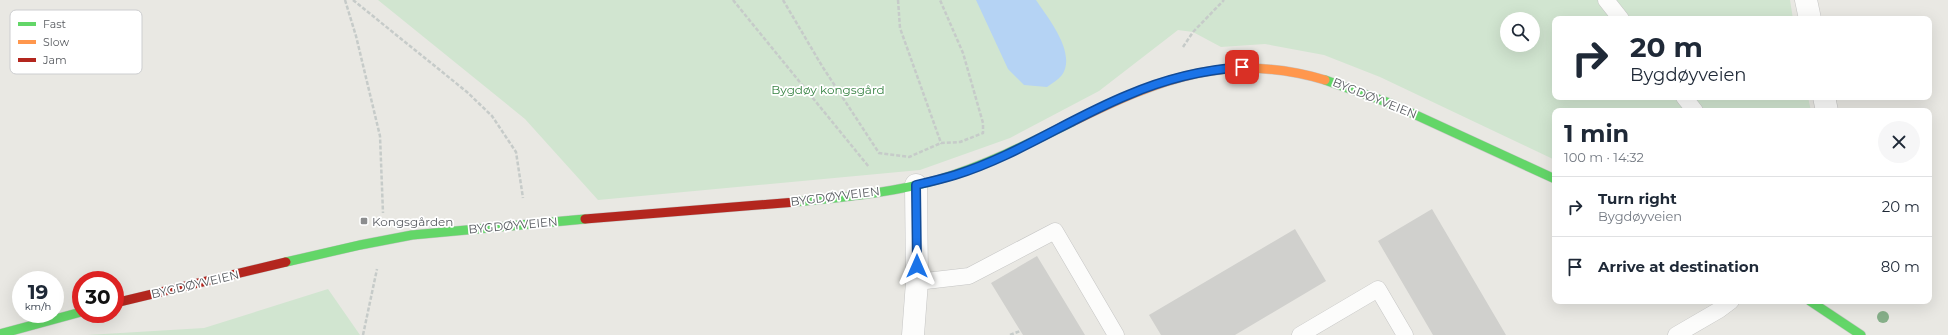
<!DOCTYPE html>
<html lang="en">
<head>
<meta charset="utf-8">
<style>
  :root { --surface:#fff; --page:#f6f6f7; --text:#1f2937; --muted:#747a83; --line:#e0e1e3 }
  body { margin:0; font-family:Montserrat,sans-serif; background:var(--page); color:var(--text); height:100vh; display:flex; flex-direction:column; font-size:15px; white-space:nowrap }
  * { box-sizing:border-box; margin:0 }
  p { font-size:13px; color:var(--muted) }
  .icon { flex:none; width:22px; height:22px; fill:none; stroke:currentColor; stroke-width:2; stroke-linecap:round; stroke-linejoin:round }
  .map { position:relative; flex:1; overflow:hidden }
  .details { position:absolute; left:1552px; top:108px; width:380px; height:196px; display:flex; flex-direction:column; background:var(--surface); border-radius:8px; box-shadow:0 4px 16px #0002 }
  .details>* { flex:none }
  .banner { position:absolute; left:1552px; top:16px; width:380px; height:84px; border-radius:8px; box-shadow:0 4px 16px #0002; background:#fff; color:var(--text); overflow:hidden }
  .buttons { position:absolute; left:1500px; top:12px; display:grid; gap:8px }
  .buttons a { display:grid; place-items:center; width:40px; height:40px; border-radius:50%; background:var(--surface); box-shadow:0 4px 16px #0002; font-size:20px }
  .speed { position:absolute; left:12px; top:271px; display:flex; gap:8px; font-size:20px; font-weight:700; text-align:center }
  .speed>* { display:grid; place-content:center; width:52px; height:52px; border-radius:50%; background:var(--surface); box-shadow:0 4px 16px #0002; line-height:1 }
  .speed small { font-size:10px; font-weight:400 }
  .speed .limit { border:6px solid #d22; background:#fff; color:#111 }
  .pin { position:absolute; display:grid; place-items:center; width:34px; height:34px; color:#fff; margin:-17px; border-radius:8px; box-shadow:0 2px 6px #0006 }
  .me { position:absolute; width:44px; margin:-22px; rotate:0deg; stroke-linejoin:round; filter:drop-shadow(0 0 3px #0008) }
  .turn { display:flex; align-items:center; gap:14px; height:84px; padding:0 12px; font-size:18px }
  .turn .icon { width:52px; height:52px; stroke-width:2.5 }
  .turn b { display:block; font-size:28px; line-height:34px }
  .round { display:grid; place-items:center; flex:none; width:42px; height:42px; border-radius:21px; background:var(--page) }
  .overview { display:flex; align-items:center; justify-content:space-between; height:68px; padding:0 12px }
  h1 { font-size:24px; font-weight:700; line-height:30px }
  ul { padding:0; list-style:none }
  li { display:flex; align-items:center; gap:12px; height:60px; padding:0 12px; border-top:1px solid var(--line) }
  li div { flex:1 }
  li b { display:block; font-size:15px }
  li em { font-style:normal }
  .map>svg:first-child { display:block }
  .green { fill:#d1e5d0; fill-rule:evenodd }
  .water { fill:#b5d3f4 }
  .building { fill:#d0d0cd }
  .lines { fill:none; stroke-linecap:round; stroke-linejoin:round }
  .lane-casing { stroke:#c5c5c4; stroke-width:17 }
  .street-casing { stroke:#c5c5c4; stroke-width:23 }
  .fast-casing { stroke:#c6c6c5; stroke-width:10 }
  .slow-casing { stroke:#c6c6c5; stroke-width:10 }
  .jam-casing { stroke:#c6c6c5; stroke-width:10 }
  .path { stroke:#c6cbc9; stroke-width:2.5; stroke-dasharray:4 2; stroke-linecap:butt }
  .lane { stroke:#fcfcfb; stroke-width:16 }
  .street { stroke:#fcfcfb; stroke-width:22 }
  .fast { stroke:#63d668; stroke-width:9 }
  .slow { stroke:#ff974d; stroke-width:9 }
  .jam { stroke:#b3261e; stroke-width:9 }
  .tree { fill:#87b08a }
  .route-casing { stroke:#114b97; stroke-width:10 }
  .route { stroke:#1a73e8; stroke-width:7 }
  .poi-dot { fill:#8b8d8e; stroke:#fff; stroke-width:1.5 }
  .labels { text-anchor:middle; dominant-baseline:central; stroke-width:3.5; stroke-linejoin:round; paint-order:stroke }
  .park-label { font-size:12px; fill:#368242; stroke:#fff }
  .street-label { font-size:12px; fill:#595c61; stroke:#fff }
  .poi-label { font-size:12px; fill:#595c61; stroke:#fff; text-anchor:start }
  .key { fill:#fff; stroke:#cdced0; stroke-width:1 }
  .key-label { font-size:11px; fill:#595c61 }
</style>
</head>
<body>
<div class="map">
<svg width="1948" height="335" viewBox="0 0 1948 335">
  <rect width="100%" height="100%" fill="#e9e8e3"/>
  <path class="green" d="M378,0H1790L1793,19H1555V97H1808L1811,111H1555V160L1380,77L1324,55L1265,44L1221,47L1193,32L1178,30L1099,91L1010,138L920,170L598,200L525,119ZM1507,19H1533V45H1507Z
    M328,289L360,335H87L204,328Z"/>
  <path class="water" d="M976,0H1036C1048,18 1077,53 1062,75C1058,80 1052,83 1047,87L1024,85L1008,69Z"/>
  <path class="building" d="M1432,209L1506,335H1433L1378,241Z
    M1295,229L1326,281L1235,335H1161L1149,315Z
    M1037,256L1085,335H1023L991,283Z"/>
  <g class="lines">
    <g class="lane-casing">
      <path id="lane" d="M1606,0L1621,19
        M1684,97L1695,111
        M917,282L969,276L1055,231L1116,335
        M1300,335L1378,289L1405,335
        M1676,335L1719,310L1731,301"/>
    </g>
    <g class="street-casing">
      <path id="street" d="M1806,0L1810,19
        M1824,97L1827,111
        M913,335L917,282L916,185"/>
    </g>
    <g class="fast-casing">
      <path id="fast" d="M1325,80L1392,104L1555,179
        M796,202C843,197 892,193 937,180C984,166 1028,144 1072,122
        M286,262L360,245L412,235L585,219
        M1810,301L1861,335
        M0,334L81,312"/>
    </g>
    <g class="slow-casing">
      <path id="slow" d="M1072,122C1159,79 1227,51 1325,80"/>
    </g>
    <g class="jam-casing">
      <path id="jam" d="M585,219L796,202
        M115,303L286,262"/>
    </g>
    <path class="path" d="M345,0L356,36L380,136L383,213
      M353,0L467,92L492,116L516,152L523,198
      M733,0L869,167
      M783,0L822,66L879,153L909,157L941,143
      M898,0L900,28L941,143L960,142L983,133V123L963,53L940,0
      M1183,47L1193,32L1224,0
      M363,335L377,269
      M1010,335L1020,331"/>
    <use href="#lane" class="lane"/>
    <use href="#street" class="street"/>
    <use href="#fast" class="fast"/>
    <use href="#slow" class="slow"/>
    <use href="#jam" class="jam"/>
  </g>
  <circle class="tree" cx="1883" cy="317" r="6"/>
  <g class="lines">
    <g class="route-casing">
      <path id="route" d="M917,266L916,185C929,182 942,179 955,175C1016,156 1069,119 1128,95C1165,79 1202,70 1242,67"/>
    </g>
    <use href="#route" class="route"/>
  </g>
  <rect class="poi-dot" x="360" y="217" width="8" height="8" rx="2"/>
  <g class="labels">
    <g class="park-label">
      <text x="828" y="89">Bygdøy kongsgård</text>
    </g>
    <g class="street-label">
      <text transform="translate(1375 98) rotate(22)">BYGDØYVEIEN</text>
      <text transform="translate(835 196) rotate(-7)">BYGDØYVEIEN</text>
      <text transform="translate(513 225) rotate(-5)">BYGDØYVEIEN</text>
      <text transform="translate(195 284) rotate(-13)">BYGDØYVEIEN</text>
    </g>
    <g class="poi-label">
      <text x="372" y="221">Kongsgården</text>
    </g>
  </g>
  <rect x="10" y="10" width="132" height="64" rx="6" class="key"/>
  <rect x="18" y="22" width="18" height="4" fill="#63d668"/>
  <rect x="18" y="40" width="18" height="4" fill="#ff974d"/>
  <rect x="18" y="58" width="18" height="4" fill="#b3261e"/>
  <g class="key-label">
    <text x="43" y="28">Fast</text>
    <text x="43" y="46">Slow</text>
    <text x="43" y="64">Jam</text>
  </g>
</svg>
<div class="buttons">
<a><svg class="icon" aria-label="search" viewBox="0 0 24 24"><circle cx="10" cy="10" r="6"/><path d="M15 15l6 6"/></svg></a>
</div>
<div class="speed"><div>19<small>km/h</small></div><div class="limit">30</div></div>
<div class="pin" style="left:1242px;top:67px;background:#d93025"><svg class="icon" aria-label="arrive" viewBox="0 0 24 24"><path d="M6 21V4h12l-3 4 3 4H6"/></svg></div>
<svg class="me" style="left:917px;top:266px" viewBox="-20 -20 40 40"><path d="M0-17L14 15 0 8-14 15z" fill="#1a73e8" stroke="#fff" stroke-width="4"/></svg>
<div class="banner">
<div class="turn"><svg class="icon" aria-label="right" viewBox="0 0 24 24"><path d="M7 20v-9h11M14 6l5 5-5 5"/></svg><div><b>20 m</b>Bygdøyveien</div></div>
</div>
<section class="details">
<div class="overview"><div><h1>1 min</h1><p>100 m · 14:32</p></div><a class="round"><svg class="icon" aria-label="close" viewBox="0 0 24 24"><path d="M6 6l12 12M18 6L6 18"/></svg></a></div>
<ul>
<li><svg class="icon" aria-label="right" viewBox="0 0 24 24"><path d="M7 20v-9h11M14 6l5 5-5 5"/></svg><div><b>Turn right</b><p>Bygdøyveien</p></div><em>20 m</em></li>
<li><svg class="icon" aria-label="arrive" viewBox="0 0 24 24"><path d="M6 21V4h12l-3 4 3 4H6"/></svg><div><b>Arrive at destination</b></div><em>80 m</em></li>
</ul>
</section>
</div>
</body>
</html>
